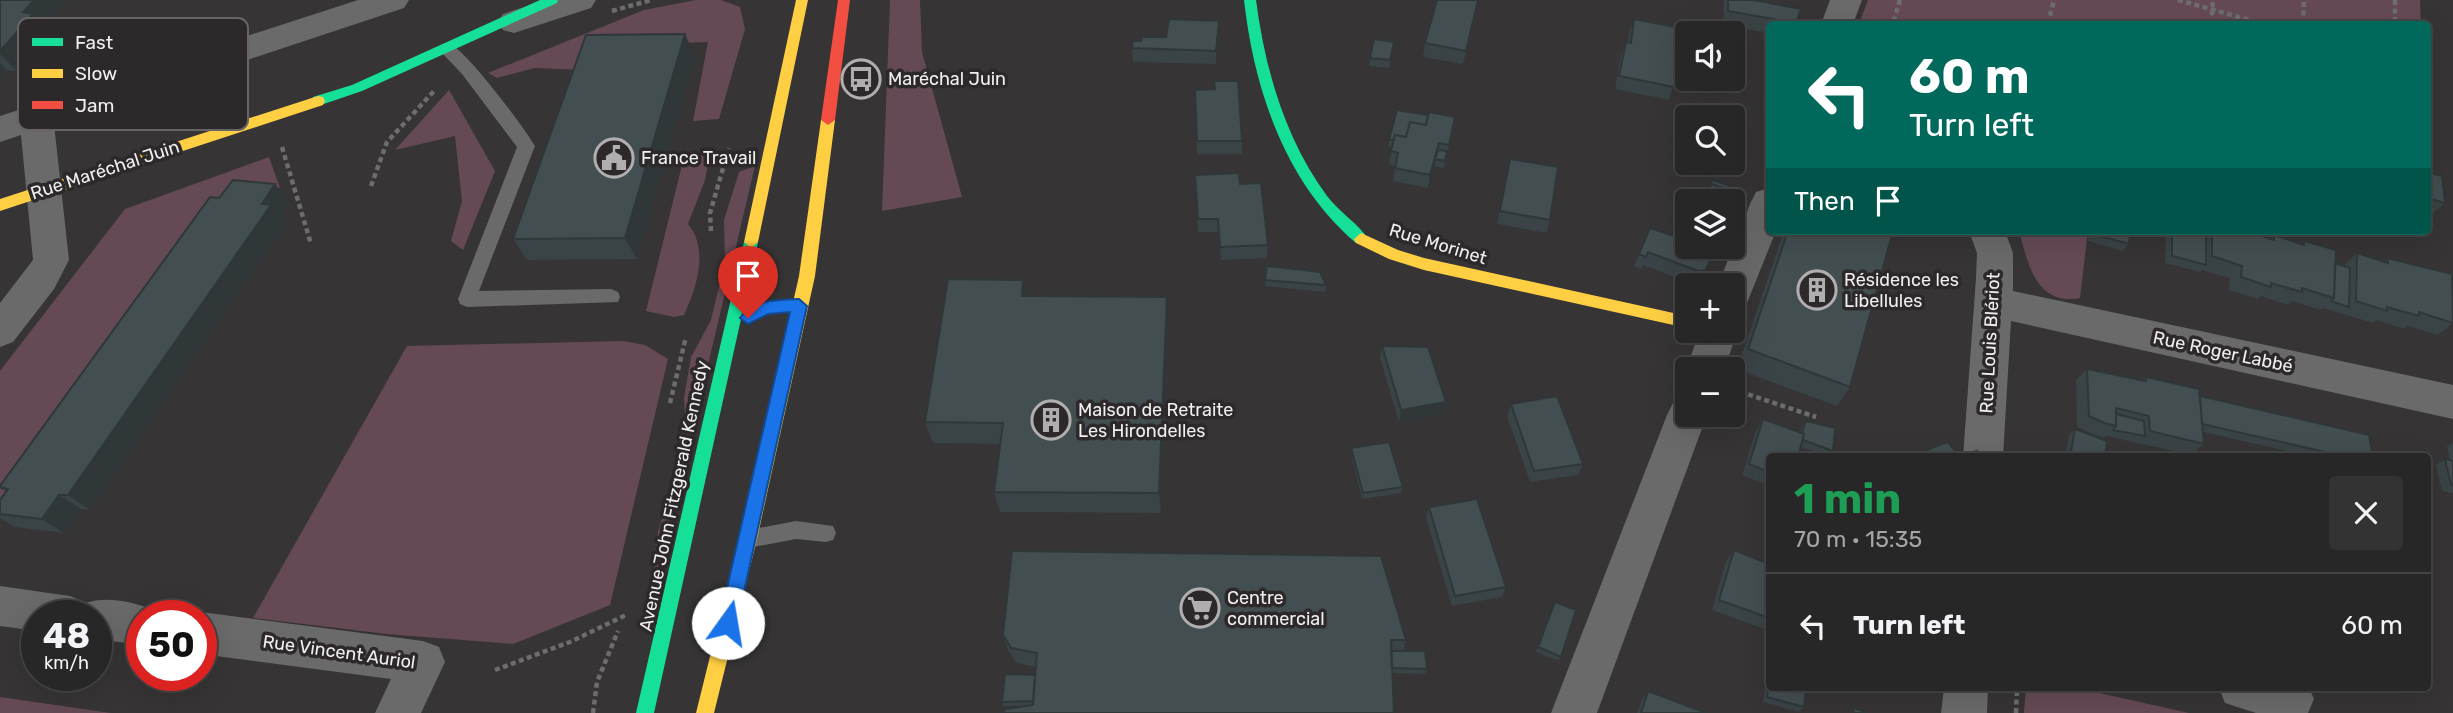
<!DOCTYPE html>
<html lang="en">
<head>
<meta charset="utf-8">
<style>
  :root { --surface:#282728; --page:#343334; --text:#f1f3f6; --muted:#a5a5a8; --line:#444445 }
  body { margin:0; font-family:Rubik,sans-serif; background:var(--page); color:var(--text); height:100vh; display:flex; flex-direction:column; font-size:26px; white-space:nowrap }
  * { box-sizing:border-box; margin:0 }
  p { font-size:23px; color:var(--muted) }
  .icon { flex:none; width:38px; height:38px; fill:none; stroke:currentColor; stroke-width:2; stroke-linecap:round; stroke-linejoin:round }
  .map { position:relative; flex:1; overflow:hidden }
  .side { position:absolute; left:1766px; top:453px; width:665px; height:238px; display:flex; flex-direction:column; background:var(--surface); border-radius:7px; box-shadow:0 7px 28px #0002,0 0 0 2px var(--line) }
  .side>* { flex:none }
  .hud { position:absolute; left:1766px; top:21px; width:665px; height:214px; border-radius:7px; box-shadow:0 7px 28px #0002,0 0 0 2px var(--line); background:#00695c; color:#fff; overflow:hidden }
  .buttons { position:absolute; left:1675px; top:21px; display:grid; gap:14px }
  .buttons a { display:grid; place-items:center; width:70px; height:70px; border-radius:7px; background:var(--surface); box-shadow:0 7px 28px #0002,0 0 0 2px var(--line); font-size:35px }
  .speed { position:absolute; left:21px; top:600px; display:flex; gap:14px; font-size:35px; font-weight:700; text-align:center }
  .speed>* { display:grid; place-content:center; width:91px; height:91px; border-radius:50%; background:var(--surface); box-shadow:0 7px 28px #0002,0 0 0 2px var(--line); line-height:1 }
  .speed small { font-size:18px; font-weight:400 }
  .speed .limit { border:10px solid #d22; background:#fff; color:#111 }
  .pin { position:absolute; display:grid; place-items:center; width:60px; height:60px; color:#fff; margin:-72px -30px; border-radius:50% 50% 50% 0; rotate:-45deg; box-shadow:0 0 7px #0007 }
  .pin .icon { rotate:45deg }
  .me { position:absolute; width:77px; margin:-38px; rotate:13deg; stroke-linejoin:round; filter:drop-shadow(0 0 5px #0008) }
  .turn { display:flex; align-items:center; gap:24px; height:147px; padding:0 28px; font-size:32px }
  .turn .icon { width:91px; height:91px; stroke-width:2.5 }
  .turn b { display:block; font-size:49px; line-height:60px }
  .then { display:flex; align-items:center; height:66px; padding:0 28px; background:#0003; gap:14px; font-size:26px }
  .round { display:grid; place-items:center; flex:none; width:74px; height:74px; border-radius:7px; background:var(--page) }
  .headline { display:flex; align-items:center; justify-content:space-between; height:119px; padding:0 28px }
  h1 { font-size:42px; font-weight:700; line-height:52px; color:#1e9e55 }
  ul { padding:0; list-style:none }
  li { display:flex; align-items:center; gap:21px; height:105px; padding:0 28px; border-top:2px solid var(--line) }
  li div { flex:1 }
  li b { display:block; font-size:26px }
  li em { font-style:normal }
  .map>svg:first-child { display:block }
  .green { fill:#654a56 }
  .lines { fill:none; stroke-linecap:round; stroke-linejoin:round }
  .path { stroke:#6e6d6e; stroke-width:4.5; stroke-dasharray:5 3.5; stroke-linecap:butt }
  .lane { fill:#6b6a6b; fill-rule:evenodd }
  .street { fill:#6b6a6b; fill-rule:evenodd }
  .fast { fill:#16e098; fill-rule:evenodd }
  .slow { fill:#ffcf43; fill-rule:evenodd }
  .jam { fill:#f24e42; fill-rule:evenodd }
  .wall { fill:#3a4346 }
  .shaded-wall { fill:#2f3739 }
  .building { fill:#434e51; stroke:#2f3739; stroke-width:2 }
  .route { fill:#1a73e8; stroke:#114b97; stroke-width:2 }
  .labels { text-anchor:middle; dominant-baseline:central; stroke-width:7; stroke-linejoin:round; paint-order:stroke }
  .poi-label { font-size:18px; fill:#f2eff0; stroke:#2d292b; text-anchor:start }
  .street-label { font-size:18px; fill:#f2eff0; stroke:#2d292b }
  .key { fill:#2d292b; stroke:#686466; stroke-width:2 }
  .key-label { font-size:19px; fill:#f2eff0 }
</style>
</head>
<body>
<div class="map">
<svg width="2453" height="713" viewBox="0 0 2453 713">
  <rect width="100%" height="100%" fill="#363435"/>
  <path class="green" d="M696,0H721L740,7L745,29L719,119L693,121L708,42L599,46L583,70L535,68L497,78L488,73L644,10Z
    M890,0H920L922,52L962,197L882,211Z
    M1868,0H2420L2421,24H1859Z
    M449,90L495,171L463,250L451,241L462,201L455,136L395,150Z
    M710,154L705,180L688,224C709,249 697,287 684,315L674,317L646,311L684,157Z
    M269,157L280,188L235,191L0,518V371L125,209Z
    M755,166L655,589L654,559L658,532L671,488L685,416L684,398L691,357L711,320L725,261L724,220L739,172Z
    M2019,231H2088L2080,298C2037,306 2028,265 2019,231Z
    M623,341L645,345L668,359L610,605L513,644L387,634L253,618L407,346Z
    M2026,688H2077L2189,713H2024Z
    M0,697L111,713H0Z"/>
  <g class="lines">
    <path class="path" d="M1900,0L1894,20L1910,24
      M2178,0L2264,24
      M2395,0V24
      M612,11L651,0
      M2048,24L2054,0
      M2211,24L2213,0
      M2303,24L2304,0
      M282,147L311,244
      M371,186L387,142L434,91
      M711,231L710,213L729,148
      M1732,389L1816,417
      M670,403L686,337
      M495,670L570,642L626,615
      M593,713L597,682L618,631
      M2016,713L2017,688"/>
    <path class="lane" d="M447,42C464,47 524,127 535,146L479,291L611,289L618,292L620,297L618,302L467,307L460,304L458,299L517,147L462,74L441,52L439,48Z
      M796,521L833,526L836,533L833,540L826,542L796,539L748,548L741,546L738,539L741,532L748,530Z"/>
    <path class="street" d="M358,0H409L404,8L54,124L69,260L54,289L13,342L0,347V303L33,260L21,135L0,142V116Z
      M546,0H596L591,8L514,33L503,30L498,22L503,14Z
      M1830,0H1862L1853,24H1821Z
      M1769,188V231H1776L1745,308L1732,312V285H1718L1751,202L1756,192Z
      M1969,231H2005L2013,253V291L2453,385V419L2011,321L2003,457H1963L1976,278L1977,253Z
      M1732,320L1738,331L1724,369H1687V372L1686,369L1700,331H1732Z
      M1687,398V415H1707L1597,713H1551L1667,415L1673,403Z
      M0,586L70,596L86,603C107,595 137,603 157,611L160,616H142V645L96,639V616H37V631L0,626Z
      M201,612L423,641L439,647L445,662L421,713H375L391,679L201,654V616H192Z
      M1944,688H1988L1987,713H1941Z
      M2219,688H2309L2314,699L2308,713H2256L2225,703Z"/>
    <path class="fast" d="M540,0H558L557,3L362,91L318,106L311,101L313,97L352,85Z
      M1244,0H1256C1265,69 1285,139 1327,196C1339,212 1359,224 1368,239L1366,243H1356C1285,183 1254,89 1244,0Z
      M751,236L758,242L654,713H636L744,242Z"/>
    <path class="slow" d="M796,0H808L758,242L751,248L744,242Z
      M318,96L323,97L325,101L323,105L0,211V199Z
      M828,115L835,120L815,276L757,539L714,713H696L739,539L799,276L821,120Z
      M1361,233L1398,250L1424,258L1687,316V328L1424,270L1389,259L1356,243L1354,239Z"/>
    <path class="jam" d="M838,0H850L835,120L828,125L821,120Z"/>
  </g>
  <path class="wall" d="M0,0H68L45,26L51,32L17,71L7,70L0,78Z
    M1437,0H1479L1463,64L1423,57L1425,43Z
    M1724,0H1753L1801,9L1795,24H1769V33L1723,25Z
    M1634,19L1680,52L1685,69L1679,82L1675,81L1669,100L1615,89L1621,55L1626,42H1628L1629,33Z
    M1219,21V34L1216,64L1133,62L1132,48L1141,41L1166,37Z
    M1394,42L1389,68L1369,66L1370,58Z
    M695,56L637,259L527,260L513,239Z
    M1195,90L1242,141V154H1197Z
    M1453,130L1444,168L1434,166L1428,188L1393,181L1395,166L1389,164L1392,147H1388L1389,140Z
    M1510,159L1550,220L1546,233L1497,224Z
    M2427,172L2445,203L2430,216L2427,215Z
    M1195,175L1240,184L1268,245L1267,258L1221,260L1218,232H1198Z
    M275,184L290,202L281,216L287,222L90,510L81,509L64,533L15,527L0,518V500L6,492L0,488L219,198Z
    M1650,228L1680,238L1706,270L1700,282L1693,284L1643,265L1641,269L1634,266Z
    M1784,231H1893L1850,387L1837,406L1737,369Z
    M2088,231H2130L2129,244L2123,251L2088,241Z
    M2166,231H2245L2271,239L2274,235L2301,244L2304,241L2335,263L2343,266L2357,253L2384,262L2387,258L2453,306V323L2438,335L2408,326L2404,329L2377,320L2373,323L2323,308L2320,310L2292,301L2288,305L2261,296L2258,299L2229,290L2230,278L2202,270L2200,272L2165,263Z
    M1023,280L1027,296L1168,320L1161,513L1000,512L994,492L1000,444L933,443L925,422Z
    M1265,280L1326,285L1325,292L1265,286Z
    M1382,346L1446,402L1443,414L1399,422L1380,358Z
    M2087,369L2142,381L2146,377L2373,457H2313L2203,432L2204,444L2191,455L2107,436L2105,438L2092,434L2077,427L2076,380Z
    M1511,404L1583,464L1578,475L1530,482L1507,416Z
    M1763,419L1800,432L1802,427L1806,421L1833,451L1829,457L1801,447L1769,457V486L1742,475L1756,431Z
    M2075,429L2105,457H2065L2069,435Z
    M2453,443V493L2442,491L2436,465L2445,459L2450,460L2447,447Z
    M1351,448L1403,487L1401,493L1362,499L1351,454Z
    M1429,507L1506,587L1502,597L1452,606L1426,518Z
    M1734,550L1769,564V622L1764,629L1712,610L1726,561Z
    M1555,602L1561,657L1558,661L1536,652Z
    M1003,635L1406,640L1403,651L1427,669L1425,674L1392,673L1029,706H1003L1002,702L1035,675L1036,667L1016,663L1008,650Z
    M1769,664V688L1804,707L1799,712L1763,702L1768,665Z
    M1648,691L1706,713H1637L1642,700Z"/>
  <path class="shaded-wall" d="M34,0H68L45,26L51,32L17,71L0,54V51L23,12Z
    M1219,21V34L1216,64V51Z
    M685,34L695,56L637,259L625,238Z
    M0,63L7,70L0,78Z
    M1439,143L1437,157L1428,188L1430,175Z
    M275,184L290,202L281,216L287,222L90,510L68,495Z
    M1706,270L1700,282L1693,284L1698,271Z
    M1023,280L1028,303L1022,296Z
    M1167,297L1168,320L1161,513L1159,493Z
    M1446,402L1443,414L1399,422L1401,410Z
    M59,495L81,509L64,533L42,519Z"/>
  <path class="building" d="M0,0H34L23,12L33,14L0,51Z
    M1437,0H1478L1466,51L1425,43Z
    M1728,0H1753L1801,9L1796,23L1728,11Z
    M1169,19L1219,21L1216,51L1132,48L1133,41H1141L1142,37H1166Z
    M1634,19L1685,29L1680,52L1686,54L1685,69L1677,67L1674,87L1619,76L1626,42L1631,43Z
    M685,34L625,238L513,239L586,35Z
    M1374,39L1394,42L1390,60L1370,58Z
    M1214,81H1238L1242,141H1197L1195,90L1215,89Z
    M1397,110L1428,115L1426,125L1410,122L1406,137L1395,135L1394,140H1389Z
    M1429,112L1455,117L1449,145L1439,143L1430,175L1395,168L1398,153L1391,151L1395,135L1406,137L1410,122L1426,125Z
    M1438,150L1447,151L1445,161L1435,159Z
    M1510,159L1558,167L1550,220L1500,211Z
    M2427,172L2442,176L2445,203L2427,198Z
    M1239,173L1240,184L1261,183L1268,245L1220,247L1218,219H1198L1195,175Z
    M233,180L275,184L262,204L271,205L68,495H59L42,519L0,514V500L8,489L0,487V486L210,197L219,198Z
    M1712,180L1737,188L1736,192L1711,184L1708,190Z
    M1711,184L1736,192L1732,201H1696L1697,199L1704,201Z
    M1687,222V247H1715L1706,270L1698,271L1648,252L1646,257L1639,254L1650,228L1680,238Z
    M1788,231H1893L1850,387L1748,349Z
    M2094,231H2130L2129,244L2093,234Z
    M2172,231H2206V265L2172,256Z
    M2212,231H2245L2274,240V235L2304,245V241L2336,250L2334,298L2302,288V292L2271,283V287L2241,277L2242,266L2212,256Z
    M2357,253L2388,263L2387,258L2452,274L2453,323L2419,312V316L2387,307V311L2356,301Z
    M2335,263L2350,268L2349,307L2331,301L2334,298Z
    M1267,266L1320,272L1326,285L1265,280Z
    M948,279L1023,280L1022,296L1167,297L1159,493L994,492L1003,423L925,422Z
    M1382,346L1428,347L1446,402L1401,410Z
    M2087,369L2146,381V377L2199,389L2204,444L2150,431L2149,416L2116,408V426L2104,423L2089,416Z
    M1557,396L1583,464L1534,471L1511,404Z
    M2200,396L2369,435L2373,457H2347L2202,424Z
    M2116,414L2144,421L2145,436L2113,430L2116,426Z
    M1763,419L1804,434L1798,457H1769V472L1749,464Z
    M1806,421L1835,428L1833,451L1803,440L1804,434L1802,433Z
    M2075,429L2107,441L2105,457H2070Z
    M1389,442L1403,487L1363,493L1351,448Z
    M1948,442L1959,456L1977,451L1976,457H1913V455Z
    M2445,459L2453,461V485H2451Z
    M1477,499L1506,587L1455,596L1429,507Z
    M1734,550L1769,564V618L1719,600Z
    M1012,551L1381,556L1406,640H1391L1394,713H1002L1006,709L1033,705L1037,653L1011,648L1003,635Z
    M1555,602L1576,610L1561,657L1538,647Z
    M1391,651H1425L1427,669L1392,668Z
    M1005,674L1035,675L1033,701L1002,702Z
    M1769,682V688H1806L1804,707L1767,697Z
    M1648,691L1706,713H1641Z
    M1854,708L1868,713H1853Z"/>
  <path class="route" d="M799,299L807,306L737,623L735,629L728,631L722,629L719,623L790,312L768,314L748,324L740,318C752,299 780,300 799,299Z"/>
  <defs>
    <g id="bus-ring" transform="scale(2.0125)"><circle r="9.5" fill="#2d292b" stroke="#b0aeaf" stroke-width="1.5"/><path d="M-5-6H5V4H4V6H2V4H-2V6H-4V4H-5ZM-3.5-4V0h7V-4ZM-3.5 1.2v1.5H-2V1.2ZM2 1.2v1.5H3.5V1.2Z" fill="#b0aeaf"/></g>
    <g id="civic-ring" transform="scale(2.0125)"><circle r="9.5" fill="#2d292b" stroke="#b0aeaf" stroke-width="1.5"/><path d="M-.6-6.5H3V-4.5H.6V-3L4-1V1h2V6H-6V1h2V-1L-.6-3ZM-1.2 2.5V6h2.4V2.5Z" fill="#b0aeaf"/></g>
    <g id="building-ring" transform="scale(2.0125)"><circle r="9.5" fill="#2d292b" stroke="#b0aeaf" stroke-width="1.5"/><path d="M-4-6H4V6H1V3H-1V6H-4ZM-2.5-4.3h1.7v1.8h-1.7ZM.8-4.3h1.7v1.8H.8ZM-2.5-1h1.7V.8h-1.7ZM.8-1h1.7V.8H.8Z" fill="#b0aeaf"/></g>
    <g id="supermarket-ring" transform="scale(2.0125)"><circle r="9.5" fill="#2d292b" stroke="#b0aeaf" stroke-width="1.5"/><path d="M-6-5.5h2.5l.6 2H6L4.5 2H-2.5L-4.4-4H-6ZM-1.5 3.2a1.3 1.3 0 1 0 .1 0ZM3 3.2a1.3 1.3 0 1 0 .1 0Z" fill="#b0aeaf"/></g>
  </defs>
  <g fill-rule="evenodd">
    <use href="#bus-ring" x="861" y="79"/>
    <use href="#civic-ring" x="614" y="158"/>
    <use href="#building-ring" x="1817" y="290"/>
    <use href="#building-ring" x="1051" y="420"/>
    <use href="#supermarket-ring" x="1200" y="608"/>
  </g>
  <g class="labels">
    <g class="poi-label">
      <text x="888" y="79">Maréchal Juin</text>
      <text x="641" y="158">France Travail</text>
      <text x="1844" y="280">Résidence les<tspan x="1844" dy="21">Libellules</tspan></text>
      <text x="1078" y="410">Maison de Retraite<tspan x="1078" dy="21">Les Hirondelles</tspan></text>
      <text x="1227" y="598">Centre<tspan x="1227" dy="21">commercial</tspan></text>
    </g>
    <g class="street-label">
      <text transform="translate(105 170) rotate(-18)">Rue Maréchal Juin</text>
      <text transform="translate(1438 244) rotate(17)">Rue Morinet</text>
      <text transform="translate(1990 343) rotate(-87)">Rue Louis Blériot</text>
      <text transform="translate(2223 352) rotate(12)">Rue Roger Labbé</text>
      <text transform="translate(674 496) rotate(-78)">Avenue John Fitzgerald Kennedy</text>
      <text transform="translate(339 652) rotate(8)">Rue Vincent Auriol</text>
    </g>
  </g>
  <rect x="18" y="18" width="230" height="112" rx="10" class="key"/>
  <rect x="32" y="38" width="31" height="8" fill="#16e098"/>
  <rect x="32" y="69" width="31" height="9" fill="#ffcf43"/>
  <rect x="32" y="101" width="31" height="8" fill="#f24e42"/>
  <g class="key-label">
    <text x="75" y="49">Fast</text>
    <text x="75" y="80">Slow</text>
    <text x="75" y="112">Jam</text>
  </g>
</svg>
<div class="buttons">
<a><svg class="icon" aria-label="sound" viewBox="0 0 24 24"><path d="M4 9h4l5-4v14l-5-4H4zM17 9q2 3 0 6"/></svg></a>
<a><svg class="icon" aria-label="search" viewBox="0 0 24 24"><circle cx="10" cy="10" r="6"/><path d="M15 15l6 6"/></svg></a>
<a><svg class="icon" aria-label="layers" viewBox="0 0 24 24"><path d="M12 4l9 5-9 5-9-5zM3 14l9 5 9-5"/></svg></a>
<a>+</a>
<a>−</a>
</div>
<div class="speed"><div>48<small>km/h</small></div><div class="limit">50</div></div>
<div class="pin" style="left:748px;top:318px;background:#d93025"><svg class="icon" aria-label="arrive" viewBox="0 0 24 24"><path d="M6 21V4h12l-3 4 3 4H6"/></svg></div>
<svg class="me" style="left:728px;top:623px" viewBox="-20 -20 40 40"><circle r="19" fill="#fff"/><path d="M0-13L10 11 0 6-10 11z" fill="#1a73e8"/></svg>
<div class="hud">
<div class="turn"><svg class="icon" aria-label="left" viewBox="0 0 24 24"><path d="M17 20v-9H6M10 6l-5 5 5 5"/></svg><div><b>60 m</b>Turn left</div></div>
<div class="then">Then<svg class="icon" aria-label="arrive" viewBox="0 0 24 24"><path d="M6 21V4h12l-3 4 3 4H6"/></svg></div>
</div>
<section class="side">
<div class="headline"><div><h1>1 min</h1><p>70 m · 15:35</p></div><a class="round"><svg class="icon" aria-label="close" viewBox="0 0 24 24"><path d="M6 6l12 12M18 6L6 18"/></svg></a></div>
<ul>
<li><svg class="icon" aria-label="left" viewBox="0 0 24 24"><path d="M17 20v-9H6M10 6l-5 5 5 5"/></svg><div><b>Turn left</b></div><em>60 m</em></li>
</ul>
</section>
</div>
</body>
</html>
